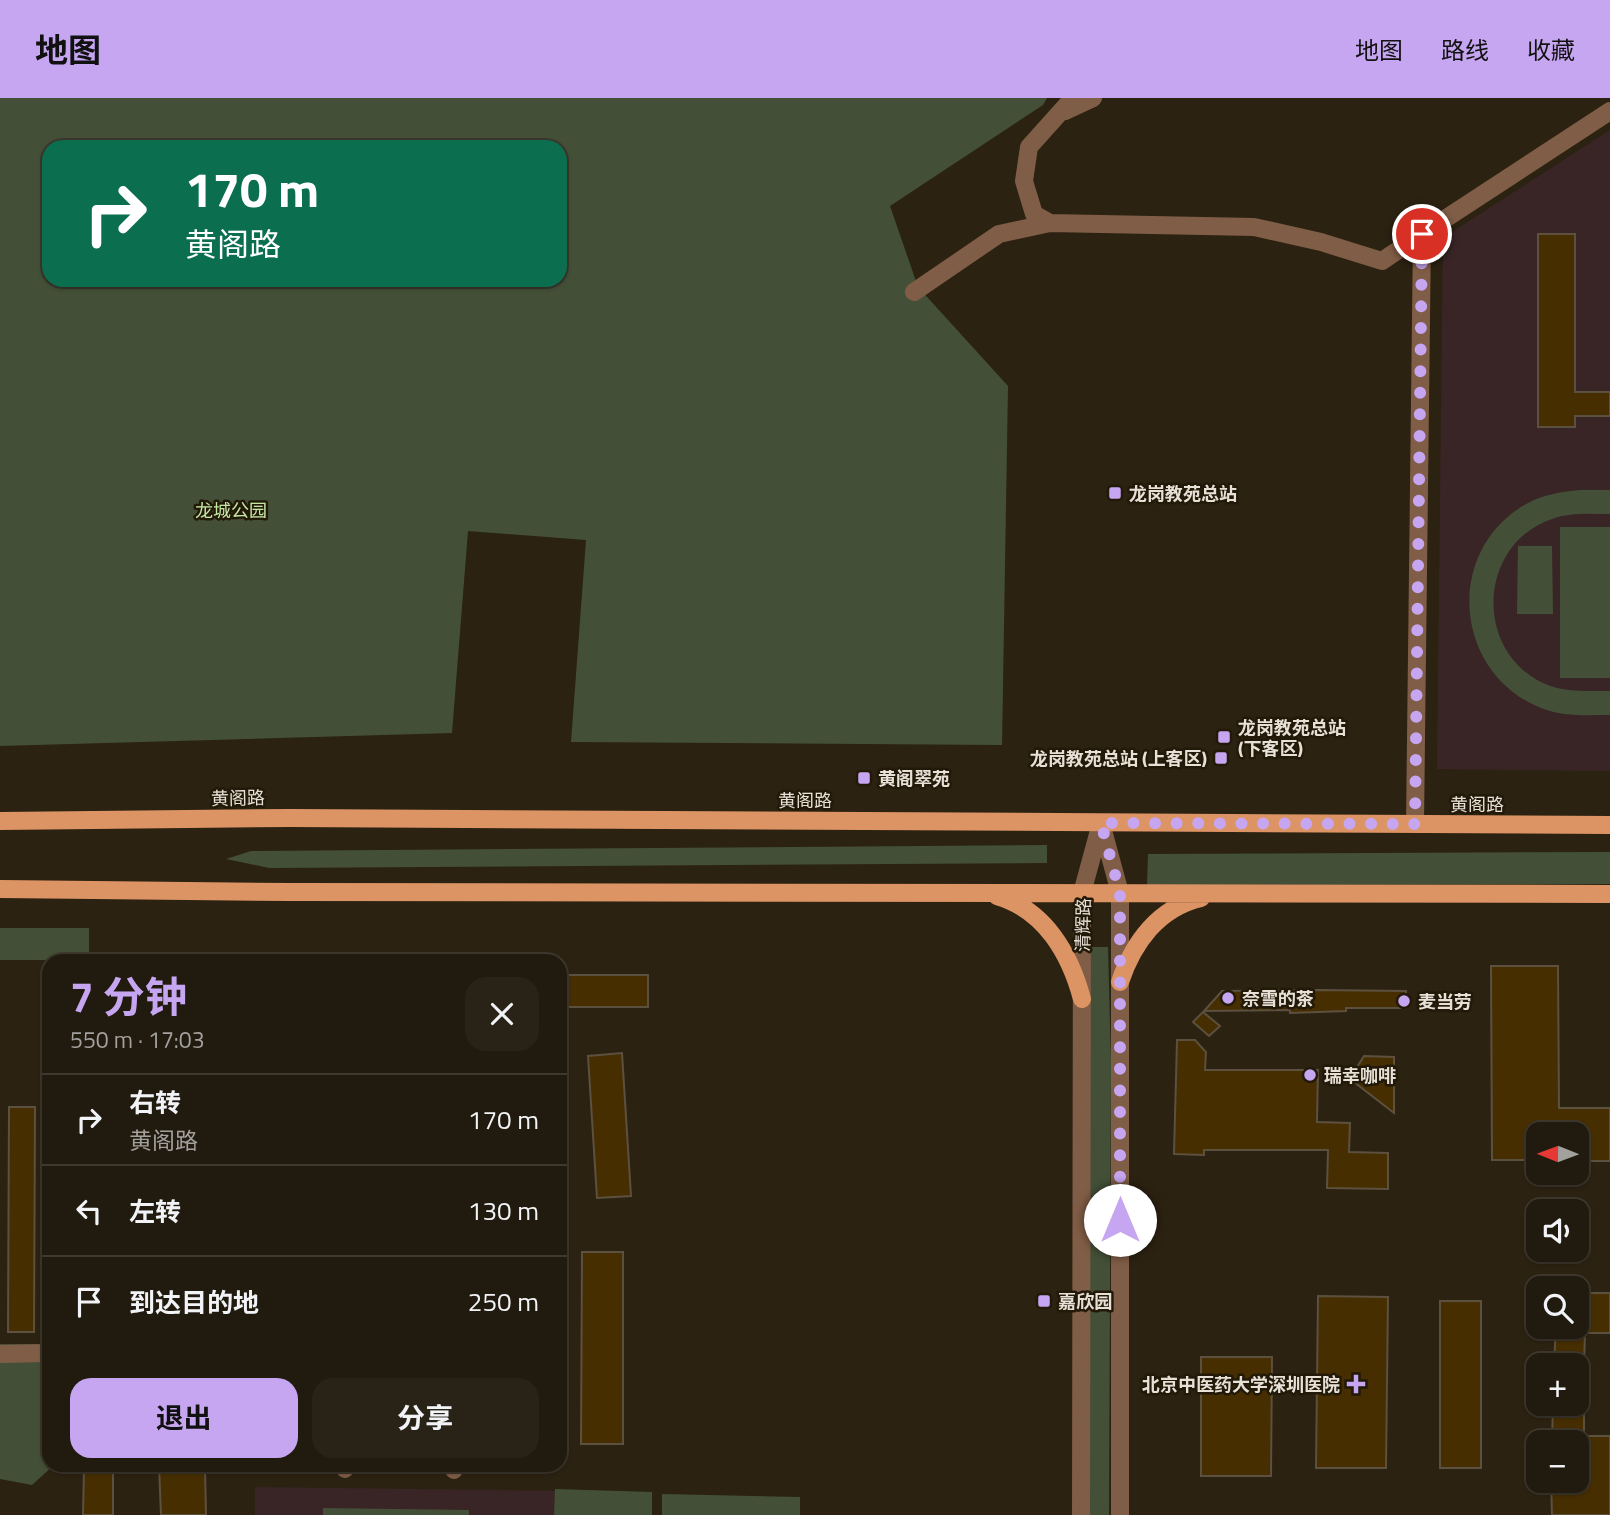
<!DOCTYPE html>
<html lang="zh">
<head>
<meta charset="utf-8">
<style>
  :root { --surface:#211a0e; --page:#292317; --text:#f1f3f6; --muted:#a2a19e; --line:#3e382e; --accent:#c6a6f0 }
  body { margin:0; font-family:"Titillium Web","Noto Sans SC",sans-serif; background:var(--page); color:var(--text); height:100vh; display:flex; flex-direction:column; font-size:26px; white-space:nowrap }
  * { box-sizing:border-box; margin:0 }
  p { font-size:23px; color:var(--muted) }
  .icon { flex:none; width:38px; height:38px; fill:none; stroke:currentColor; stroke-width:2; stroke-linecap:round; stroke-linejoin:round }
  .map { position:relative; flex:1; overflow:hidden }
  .sheet { position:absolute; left:42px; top:856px; width:525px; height:518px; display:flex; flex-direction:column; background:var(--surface); border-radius:21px; box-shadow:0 2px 5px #0004,0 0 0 2px var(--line) }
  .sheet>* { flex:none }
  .top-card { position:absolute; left:42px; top:42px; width:525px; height:147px; border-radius:21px; box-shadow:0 2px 5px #0004,0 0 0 2px var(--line); background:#0b6e4f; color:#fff; overflow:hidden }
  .needle { width:46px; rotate:271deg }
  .controls { position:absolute; left:1526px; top:1024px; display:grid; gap:14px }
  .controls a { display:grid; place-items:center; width:63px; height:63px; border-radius:14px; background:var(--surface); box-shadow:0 2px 5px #0004,0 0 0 2px var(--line); font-size:35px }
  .pin { position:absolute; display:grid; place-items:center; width:60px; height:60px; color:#fff; margin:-30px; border:4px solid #fff; border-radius:50%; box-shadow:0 2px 7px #0007 }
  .me { position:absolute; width:77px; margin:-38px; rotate:0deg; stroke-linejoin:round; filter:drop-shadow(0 0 5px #0008) }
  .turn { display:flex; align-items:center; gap:24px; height:147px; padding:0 28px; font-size:32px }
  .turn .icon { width:91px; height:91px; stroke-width:2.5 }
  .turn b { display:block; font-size:49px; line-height:60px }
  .round { display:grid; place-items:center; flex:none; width:74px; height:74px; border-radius:21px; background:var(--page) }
  .headline { display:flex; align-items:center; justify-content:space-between; height:119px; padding:0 28px }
  h1 { font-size:42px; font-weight:700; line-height:52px; color:var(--accent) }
  .button { display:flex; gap:14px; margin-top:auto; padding:14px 28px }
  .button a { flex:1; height:80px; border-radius:21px; background:var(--accent); color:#111; font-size:28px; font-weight:700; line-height:80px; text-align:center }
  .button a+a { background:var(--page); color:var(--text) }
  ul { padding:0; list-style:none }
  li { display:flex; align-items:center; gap:21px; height:91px; padding:0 28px; border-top:2px solid var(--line) }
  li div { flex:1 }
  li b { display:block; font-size:26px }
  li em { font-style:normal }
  header { display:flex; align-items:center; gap:42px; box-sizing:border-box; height:98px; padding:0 35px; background:var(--accent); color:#111 }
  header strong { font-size:33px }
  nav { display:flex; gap:38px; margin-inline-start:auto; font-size:24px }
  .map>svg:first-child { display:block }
  .education { fill:#392526 }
  .green { fill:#435037; fill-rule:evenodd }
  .building { fill:#462e00; stroke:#5c503f; stroke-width:2 }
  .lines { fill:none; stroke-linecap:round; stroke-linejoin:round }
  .minor { stroke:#805d46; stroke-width:18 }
  .major { stroke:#dd9464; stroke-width:18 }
  .route { stroke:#c6a6f0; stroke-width:12; stroke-dasharray:0 21.6 }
  .poi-dot { fill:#c6a6f0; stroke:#221909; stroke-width:2.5 }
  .labels { text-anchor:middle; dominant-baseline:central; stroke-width:5; stroke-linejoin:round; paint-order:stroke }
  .poi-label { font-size:18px; font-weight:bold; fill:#e7e0d6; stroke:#221909; text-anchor:start }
  .park-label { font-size:18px; fill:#c4e8a4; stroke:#221909 }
  .street-label { font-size:18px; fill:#e7e0d6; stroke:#221909 }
</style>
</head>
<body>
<header>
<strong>地图</strong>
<nav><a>地图</a><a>路线</a><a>收藏</a></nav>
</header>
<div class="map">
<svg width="1610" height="1417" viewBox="0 0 1610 1417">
  <rect width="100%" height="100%" fill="#2c2212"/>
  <path class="education" d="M1610,32V673L1437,671L1443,140Z
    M255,1389L652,1394L651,1417H255Z"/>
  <path class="green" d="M0,0H1047L1043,7L890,108L918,189L1008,288L1002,647L571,644L586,442L468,433L452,635L0,648ZM49,49H560V182H49Z
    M1580,392H1610V416C1591,416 1570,414 1552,421C1481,445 1473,545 1537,582C1560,595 1585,593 1610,593V617C1587,617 1563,619 1541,610C1453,575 1443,451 1528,405C1544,396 1562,394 1580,392Z
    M1560,429H1610V580H1560Z
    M1518,448H1552L1553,516H1517Z
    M1047,747V765L269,770L226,761L251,753Z
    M1610,754V786L1147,787L1148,756Z
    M0,830H89V862H0Z
    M1089,849H1108L1111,964L1109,1417H1090Z
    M49,1023V1367H54L32,1387L0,1381V1246H41L45,1024Z
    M555,1391L652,1394V1417H554Z
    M662,1396L800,1399V1417H662Z
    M323,1410L469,1412V1417H323Z"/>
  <path class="building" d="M1538,136H1575V294H1610V318H1575V329H1538Z
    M1491,868H1558L1559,1010H1610V1063H1585V1036H1538V1062H1492Z
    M560,877H648V909H560Z
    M1317,892L1406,893V910H1346V913L1290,915V912L1204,913L1222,893Z
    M1203,914L1220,928L1209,938L1193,924Z
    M1177,942H1195L1206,954L1205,972H1318L1317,1024L1350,1025L1349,1054L1388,1055V1091L1327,1090L1328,1052H1204V1057L1174,1056Z
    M622,955L631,1098L597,1100L588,958Z
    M1364,958L1394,959V1015L1354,984V974Z
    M9,1009H35L34,1234H8Z
    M582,1154H623V1346H581Z
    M1577,1195H1610V1235H1585L1584,1267H1554L1556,1228H1577Z
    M1318,1198L1388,1199L1386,1370H1316Z
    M1440,1203H1481V1370H1440Z
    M1201,1259H1272L1271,1378H1201Z
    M1553,1306H1584V1338H1610V1417H1552L1551,1382H1577V1344H1552Z
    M159,1367H187V1370H205L206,1417H161Z
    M84,1371H113V1417H83Z"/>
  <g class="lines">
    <path class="minor" d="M1065,13L1093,0
      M1050,125L1034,116L1024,83L1029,49L1073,0
      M914,194L999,136L1050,125L1254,129L1321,144L1382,163L1422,136
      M1101,725L1120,795V1417
      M1415,726L1422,136L1610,13
      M0,1256L49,1255
      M345,1371V1367
      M454,1372V1367
      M1081,1417L1082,795L1101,725"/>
    <path class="major" d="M0,723L290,720L1610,727
      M0,791L290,794L1610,796
      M997,798C1045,812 1070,856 1082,901
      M1120,884C1133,845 1158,810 1201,800"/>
  </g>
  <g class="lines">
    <path class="route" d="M1120,1122V795L1101,725L1415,726L1422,136"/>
  </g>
  <g class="poi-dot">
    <rect x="1108" y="388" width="14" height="14" rx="3.5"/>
    <rect x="1217" y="632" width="14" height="14" rx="3.5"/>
    <rect x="1214" y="653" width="14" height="14" rx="3.5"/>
    <rect x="857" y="673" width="14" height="14" rx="3.5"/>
    <circle cx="1228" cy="900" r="7"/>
    <circle cx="1404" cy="903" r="7"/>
    <circle cx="1310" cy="977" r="7"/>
    <rect x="1037" y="1196" width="14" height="14" rx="3.5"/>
    <path d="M1352.5 1275.5h7v7h7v7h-7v7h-7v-7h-7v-7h7z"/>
  </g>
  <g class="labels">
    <g class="poi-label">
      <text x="1129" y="395">龙岗教苑总站</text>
      <text x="1238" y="629">龙岗教苑总站<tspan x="1238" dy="21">(下客区)</tspan></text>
      <text x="1207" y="660" text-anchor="end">龙岗教苑总站 (上客区)</text>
      <text x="878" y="680">黄阁翠苑</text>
      <text x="1242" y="900">奈雪的茶</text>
      <text x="1418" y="903">麦当劳</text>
      <text x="1324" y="977">瑞幸咖啡</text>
      <text x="1058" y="1203">嘉欣园</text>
      <text x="1340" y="1286" text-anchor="end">北京中医药大学深圳医院</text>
    </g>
    <g class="park-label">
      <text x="231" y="412">龙城公园</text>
    </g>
    <g class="street-label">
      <text transform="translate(238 700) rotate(-1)">黄阁路</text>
      <text x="805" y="702">黄阁路</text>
      <text x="1477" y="706">黄阁路</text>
      <text transform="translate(1083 827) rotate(-89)">清辉路</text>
    </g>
  </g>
</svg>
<div class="controls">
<a><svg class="needle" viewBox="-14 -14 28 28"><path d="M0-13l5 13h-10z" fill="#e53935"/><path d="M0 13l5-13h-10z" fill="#a2a19e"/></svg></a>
<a><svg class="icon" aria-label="sound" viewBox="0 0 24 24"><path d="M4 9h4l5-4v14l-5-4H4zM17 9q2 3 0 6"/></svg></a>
<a><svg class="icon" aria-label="search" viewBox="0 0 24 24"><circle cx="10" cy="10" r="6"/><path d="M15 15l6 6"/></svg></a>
<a>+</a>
<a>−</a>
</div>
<div class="pin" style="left:1422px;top:136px;background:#d93025"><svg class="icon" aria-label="arrive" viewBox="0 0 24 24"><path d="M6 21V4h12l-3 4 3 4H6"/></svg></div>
<svg class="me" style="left:1120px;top:1122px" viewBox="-20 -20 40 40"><circle r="19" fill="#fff"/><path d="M0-13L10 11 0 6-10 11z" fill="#c6a6f0"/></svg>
<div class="top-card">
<div class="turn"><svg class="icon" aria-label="right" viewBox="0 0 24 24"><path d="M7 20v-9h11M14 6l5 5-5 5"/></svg><div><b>170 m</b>黄阁路</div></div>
</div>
<section class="sheet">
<div class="headline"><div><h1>7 分钟</h1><p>550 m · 17:03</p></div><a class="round"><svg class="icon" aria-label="close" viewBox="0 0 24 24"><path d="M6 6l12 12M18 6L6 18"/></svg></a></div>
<ul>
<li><svg class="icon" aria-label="right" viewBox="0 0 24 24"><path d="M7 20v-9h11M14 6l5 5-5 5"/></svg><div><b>右转</b><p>黄阁路</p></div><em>170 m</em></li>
<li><svg class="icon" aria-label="left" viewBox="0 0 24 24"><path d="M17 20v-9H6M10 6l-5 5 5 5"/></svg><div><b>左转</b></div><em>130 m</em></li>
<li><svg class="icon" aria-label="arrive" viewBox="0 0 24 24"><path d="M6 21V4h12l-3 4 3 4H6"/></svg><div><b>到达目的地</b></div><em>250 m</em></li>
</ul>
<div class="button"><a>退出</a><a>分享</a></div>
</section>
</div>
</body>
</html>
